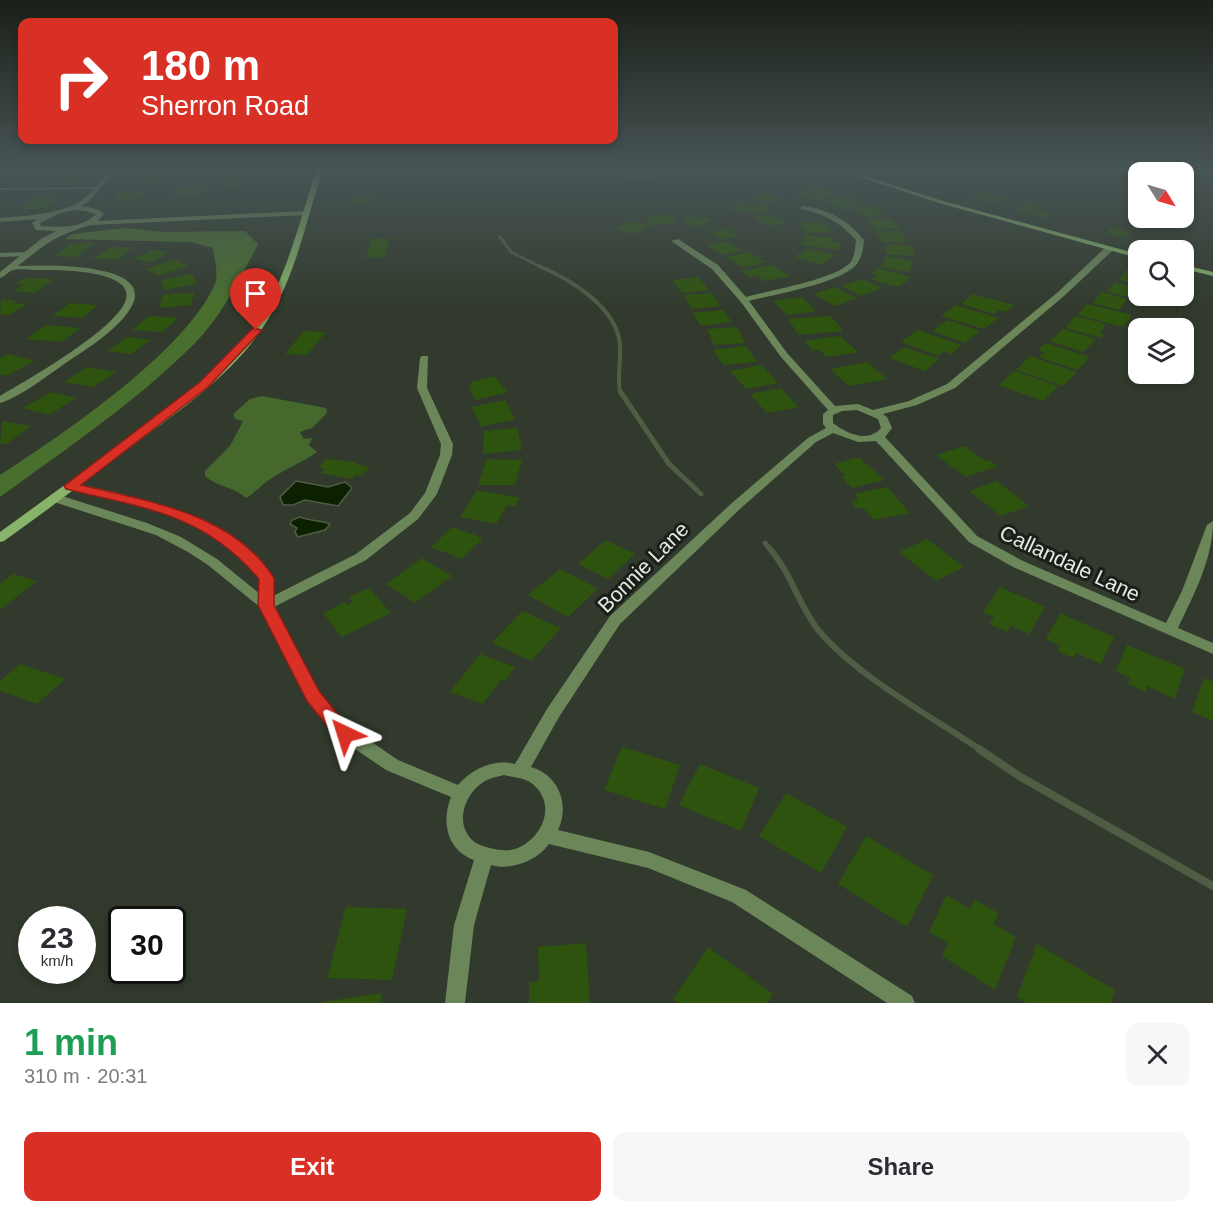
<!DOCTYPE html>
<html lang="en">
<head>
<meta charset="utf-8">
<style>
  :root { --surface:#fff; --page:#f7f7f7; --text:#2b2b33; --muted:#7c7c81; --accent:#d93025 }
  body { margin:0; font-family:Helvetica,sans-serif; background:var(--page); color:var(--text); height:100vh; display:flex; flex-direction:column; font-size:22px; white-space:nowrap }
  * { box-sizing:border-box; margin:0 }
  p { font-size:20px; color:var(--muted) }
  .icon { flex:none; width:33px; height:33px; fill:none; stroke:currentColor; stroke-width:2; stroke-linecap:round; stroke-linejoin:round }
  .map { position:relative; height:1003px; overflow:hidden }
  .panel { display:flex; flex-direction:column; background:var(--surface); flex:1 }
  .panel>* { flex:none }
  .top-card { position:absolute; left:18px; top:18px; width:600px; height:126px; border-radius:12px; box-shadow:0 3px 9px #0003; background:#d93025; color:#fff; overflow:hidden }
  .needle { width:39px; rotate:127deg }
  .fabs { position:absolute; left:1128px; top:162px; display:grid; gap:12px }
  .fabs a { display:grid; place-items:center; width:66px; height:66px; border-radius:12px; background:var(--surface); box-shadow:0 3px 9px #0003; font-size:30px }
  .speed { position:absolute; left:18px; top:906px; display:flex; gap:12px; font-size:30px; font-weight:700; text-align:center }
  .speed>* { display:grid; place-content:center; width:78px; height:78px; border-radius:50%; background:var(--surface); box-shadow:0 3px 9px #0003; line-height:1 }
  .speed small { font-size:15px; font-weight:400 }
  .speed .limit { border:3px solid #111; border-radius:9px; background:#fff; color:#111 }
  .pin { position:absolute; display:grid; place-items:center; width:51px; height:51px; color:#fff; margin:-62px -26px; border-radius:50% 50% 50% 0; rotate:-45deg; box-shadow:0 0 6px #0007 }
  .pin .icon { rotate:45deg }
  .me { position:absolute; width:66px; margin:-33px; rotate:319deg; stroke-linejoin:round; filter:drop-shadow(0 0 4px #0008) }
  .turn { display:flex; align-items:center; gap:21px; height:126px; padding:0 24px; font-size:27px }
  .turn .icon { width:78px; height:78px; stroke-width:2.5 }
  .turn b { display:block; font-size:42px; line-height:51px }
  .round { display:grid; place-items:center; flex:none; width:63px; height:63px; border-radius:12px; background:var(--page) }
  .summary { display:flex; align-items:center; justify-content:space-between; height:102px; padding:0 24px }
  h1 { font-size:36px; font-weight:700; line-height:45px; color:#1e9e55 }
  .button { display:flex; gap:12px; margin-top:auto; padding:12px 24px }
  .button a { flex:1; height:69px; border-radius:12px; background:var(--accent); color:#fff; font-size:24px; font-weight:700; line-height:69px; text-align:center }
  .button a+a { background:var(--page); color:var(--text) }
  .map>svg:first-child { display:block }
  .green { fill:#45682c }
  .forest { fill:#496f2e }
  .water { fill:#0d2000; stroke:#4e5d44; stroke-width:1.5 }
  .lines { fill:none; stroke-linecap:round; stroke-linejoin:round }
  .stream-far4 { stroke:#4e5d44; stroke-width:3 }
  .stream-far3 { stroke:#4e5d44; stroke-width:4 }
  .stream-far2 { stroke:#4e5d44; stroke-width:5 }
  .stream-far1 { stroke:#4e5d44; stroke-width:6 }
  .stream { stroke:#4e5d44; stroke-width:8 }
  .building { fill:#2e530f }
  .lane { fill:#6b875a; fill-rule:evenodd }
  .street { fill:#6b875a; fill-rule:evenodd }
  .secondary { fill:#87b36b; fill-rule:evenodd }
  .route { fill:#d93025; stroke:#8d1f18; stroke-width:1.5 }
  .labels { text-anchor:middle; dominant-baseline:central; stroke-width:6; stroke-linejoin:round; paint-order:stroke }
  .street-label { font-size:21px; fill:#e5ebe2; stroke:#1b1f19 }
</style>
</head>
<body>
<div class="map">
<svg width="1213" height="1003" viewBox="0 0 1213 1003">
  <rect width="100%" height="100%" fill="#313a2c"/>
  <path class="green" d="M262,396L326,408L327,413L312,428L300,432L304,439L312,438L309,445L317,452C303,462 287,468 272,478C262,484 255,493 246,498C235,487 217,487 205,476V471L230,446L243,421L235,419L233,414L250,399Z"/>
  <path class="forest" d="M125,228L162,232L245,231L258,244C240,279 222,316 194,344C136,402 66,449 0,497V475C62,435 186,351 215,284C219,275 214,257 213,248L191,242L65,239L73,234Z"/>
  <path class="water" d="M296,481L328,487L345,482L352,488L338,506L305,500L293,505H283L280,497Z
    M300,517C310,521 325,521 330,524L325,530L298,537L295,532L297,528L290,524L292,520Z"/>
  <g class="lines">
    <path class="stream-far4" d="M1109,169L1163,172
      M1184,173H1213
      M500,237L511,252L543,268"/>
    <path class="stream-far3" d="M539,266C570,279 617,307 620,345C621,361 617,377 620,392"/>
    <path class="stream-far2" d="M620,391L669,464L701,494
      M765,543L771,550"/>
    <path class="stream-far1" d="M770,549C791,573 799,606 819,631C857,676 932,717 981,750"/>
    <path class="stream" d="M979,749L1019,776L1213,886"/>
  </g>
  <path class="building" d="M250,169H271L264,173H240L242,170Z
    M903,169L927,176L919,180L894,172Z
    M91,174L77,183L60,184L63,179L59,180L68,175Z
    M165,175L160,183L133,184L140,179H130L133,176Z
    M234,177L250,181L239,187L230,188L221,184L228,181L225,180Z
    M197,183H209L200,193L173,194L179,187H194Z
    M813,186L836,192L821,201L798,196Z
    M142,190L144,192L142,198L117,201L118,196L115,197L116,193Z
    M765,192L782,197L770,203L752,199Z
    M982,193L1004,199L994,203L972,196Z
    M371,195L370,204L353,205V196Z
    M846,196L865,203L844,210L825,202Z
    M35,198H52L49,201H60L54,205L38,209H20Z
    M735,202L770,205L768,214L732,211Z
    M1029,202L1043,206L1038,209L1053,213L1044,218L1015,210Z
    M869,205L887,213L869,218L850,210Z
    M671,214L677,223L651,225L646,216Z
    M773,214L787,223L768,226L753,217Z
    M692,216L713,220L701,227L682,222Z
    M889,218L901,228L877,230L866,220Z
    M630,221L650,226L634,234L614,229Z
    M823,222L832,232L806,233L798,223Z
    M727,228L740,236L722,240L709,232Z
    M1111,228L1130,232L1125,238L1105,234Z
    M875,231H900L908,242H882Z
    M806,235L834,238L832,242L841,243L838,250L801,245Z
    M389,238L385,257L366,258L371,239Z
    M727,241L742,251L721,255L707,245Z
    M80,243H94L77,257L54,256L68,246Z
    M885,244L913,246L914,256L885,254Z
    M112,247L132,248L119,259H92Z
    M808,248L835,255L822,265L794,257Z
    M152,250L169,252L152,262L134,259Z
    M749,252L766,262L743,268L726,257Z
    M886,256L914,261L909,272L881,267Z
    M175,259L188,266L159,276L146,269Z
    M773,265L790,276L764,281L757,276L750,277L741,271Z
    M877,268L911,277L899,287L871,280L878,275L871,273Z
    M1126,270L1138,273V285L1119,280Z
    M192,274L197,284L164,290L161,280Z
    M698,277L709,290L682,293L672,280Z
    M25,278L54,279L34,293L13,291L24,285L15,284Z
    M862,279L882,288L861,296L841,286Z
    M1115,282L1138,288V296H1143L1140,300L1107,292Z
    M835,287L857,298L835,306L813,294Z
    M1101,292L1127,299L1119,310L1093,303Z
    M194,293L191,305L159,308L163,295Z
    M712,293L720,306L692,309L684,295Z
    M973,294L1014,305L1006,312L998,310L994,314L961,304Z
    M802,297L816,311L787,315L773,301Z
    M1,299L18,301L13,303L27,304L9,315L0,314Z
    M70,303L98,305L82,318L52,316Z
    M1087,304L1132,315L1123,327L1078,315Z
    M956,305L998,318L984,329L941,316Z
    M723,310L732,322L701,326L692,313Z
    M149,316L178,318L162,332L132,330Z
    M831,316L843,331L799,335L788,319Z
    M1075,316L1106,324L1100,333L1104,334L1101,338L1066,328Z
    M948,320L980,331L965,343L932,331Z
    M46,325L80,328L62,342L26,339Z
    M737,327L745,343L714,345L707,329Z
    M1063,329L1096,339L1083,352L1050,341Z
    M918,330L962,345L951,354L944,351L938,356L901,342Z
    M304,331L326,332L307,355L285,354Z
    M840,336L858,352L827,357L819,350L813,351L804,341Z
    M127,337L150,340L131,354L108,351Z
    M1046,343L1090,357L1077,370L1039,357L1044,352L1038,350Z
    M746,346L757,362L723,365L713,350Z
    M904,347L939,359L925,371L889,358Z
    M8,354L35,361L6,376L0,374V358Z
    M1030,356L1077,372L1063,386L1016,370Z
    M867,362L887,379L849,386L830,369Z
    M761,365L778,383L746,389L730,371Z
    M87,367L116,372L93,387L64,382Z
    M1014,371L1058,386L1043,401L999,385Z
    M494,376L508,392L476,400L469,389L471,382Z
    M781,388L798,407L767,413L750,394Z
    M51,392L76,398L49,415L23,408Z
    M505,400L515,419L481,427L472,407Z
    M2,421L31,426L6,444L0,443Z
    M517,428L522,450L483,454L484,431Z
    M964,446L986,461L989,460L998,466L966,477L936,455Z
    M859,457L884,480L852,488L841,477L846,476L834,464Z
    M326,459L357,462L355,464L370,467L362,476L355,475L352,479L320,473L325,468L319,467Z
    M487,459L522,460L515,485H478Z
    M997,481L1029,506L1001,516L969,491Z
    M887,487L910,513L874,520L863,508L857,509L850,501L859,500L854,494Z
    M477,490L520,498L515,506L507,505L496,524L460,517Z
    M452,527L483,538L462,559L431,547Z
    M927,539L964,567L936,581L899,552Z
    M606,540L635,554L608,579L578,564Z
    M422,558L452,576L415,603L386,584Z
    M560,569L598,589L568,617L528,595Z
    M13,574L37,581L0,610V584Z
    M1000,587L1045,607L1029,634L1011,626L1007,632L989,624L994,617L983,612Z
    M369,588L391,613L342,637L323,613L345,602L347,605L353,602L349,597Z
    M522,611L561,628L531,661L492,643Z
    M1060,613L1114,637L1101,664L1076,653L1073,658L1057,651L1060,646L1046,639Z
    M1127,645L1185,669L1175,699L1147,686L1145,692L1128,684L1130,678L1116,671Z
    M480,654L515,667L505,681L501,680L483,704L450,692Z
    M20,664L65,679L37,704L0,691V681Z
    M1204,678L1213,682V721L1192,712Z
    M622,747L680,765L665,809L604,790Z
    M700,764L759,788L741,831L679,805Z
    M786,793L847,827L821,873L759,836Z
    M866,836L933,875L907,927L838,884Z
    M946,895L970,909L974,899L998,913L994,924L1016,937L995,990L942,956L948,943L929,932Z
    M346,907L407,909L392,980L327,978Z
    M586,943L590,1003H529V982L539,981L538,947Z
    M1037,944L1115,990L1111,1003H1027L1017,997Z
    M708,947L773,994L767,1003H678L673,999Z
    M381,993V1003H323V1002Z"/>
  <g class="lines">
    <path class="lane" d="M689,169H696L642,179L618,176L620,175L642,177Z
      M101,187V188L99,189L0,190V188Z
      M0,253L29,252L32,254L29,256L0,257Z"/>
    <path class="street" d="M111,169H151L148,171L114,173L89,201L81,206C89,207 97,208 104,214L98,221L305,211L309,213L305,215L91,225C57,235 46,243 18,266C37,265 147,261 134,301C126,324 90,347 70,360C52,372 21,397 0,403V396C27,380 119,328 126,299C134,268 50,270 34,270C28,270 17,268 11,271C7,273 4,277 0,278V272L41,239L56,231L36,230L32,223L37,219L0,222V218C24,216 68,214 86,197C95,189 103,178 111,169ZM76,210L85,211L96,214C81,229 61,227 41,226L40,223L60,213Z
      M182,169H193L215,174L212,176Z
      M803,206C829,210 847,219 864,240C863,249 862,259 855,266C837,284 775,294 749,301L787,353L835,406L858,404L873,410L909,401L947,384L1058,292L1106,247H1112V251L1064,296L955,388L917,405L883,414L887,417L892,428L885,437L977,536L1023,561L1166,623L1182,591L1207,525L1213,521C1213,559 1194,594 1178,628L1213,643V654L1013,567L969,542L876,441L858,442L833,433L816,442L741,508L620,624L559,717L531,767C559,775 570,805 558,830L649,852L746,890L912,996L915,1003H887L732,902L648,868L549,844C537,861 510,871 491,865L474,925L465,1003H445L454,925L474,860C447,850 441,822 451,797L386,770L339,738L308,700L261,608L208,565L188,552L156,535L51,501L49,498L51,495H59L147,523L181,537L217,559L260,594V579C247,566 235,553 219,541C176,509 118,501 67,488L65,486L71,482C124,495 182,504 227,535C244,546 258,561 272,575L274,578L273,596L356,554L410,513L425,493L440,455L441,444L417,388L420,358L422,356H428L427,388L453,444L452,455L437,494L418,519L366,560L274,607L318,692L351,728L398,760L458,785C473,768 494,759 515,764L547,709L610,616L733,502L808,438L826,428L823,424V414L828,410L781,357L741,302L712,269L671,241L678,239L718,265L746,297C770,290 833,280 850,263C855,257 855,248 856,240C840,222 824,214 801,209V207ZM857,410L878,419L881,428C868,443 847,434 833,423V415L842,411ZM504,775C512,777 524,778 530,782C557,801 545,836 518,848C507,852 497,850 486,847C479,845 472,842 468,835C456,818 467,793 482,783C489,778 496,777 504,775Z"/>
    <path class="secondary" d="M320,169H326L321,175C306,222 296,273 270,316C238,371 185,406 136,443C92,476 49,509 4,541L0,542V532C43,501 86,469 129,438C177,402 231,368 262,315C288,272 299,222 315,175Z
      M835,169H843L943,201L1138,254V258L939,203Z
      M1184,265L1213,272V276L1184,269Z"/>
  </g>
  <linearGradient id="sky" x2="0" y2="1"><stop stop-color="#1b2018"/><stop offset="0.55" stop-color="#485556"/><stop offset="1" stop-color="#485556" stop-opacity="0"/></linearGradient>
  <rect width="1213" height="309" fill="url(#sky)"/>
  <path class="route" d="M253,328L262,330L208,387L81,485C150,502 233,513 274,578V605L319,691L354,734L351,739L345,741L338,739L307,701L258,605L259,579C203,513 146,509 66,489L64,486L200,382Z"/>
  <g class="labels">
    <g class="street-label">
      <text transform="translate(1070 563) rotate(25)">Callandale Lane</text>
      <text transform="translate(643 567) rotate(-45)">Bonnie Lane</text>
    </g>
  </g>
</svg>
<div class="fabs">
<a><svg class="needle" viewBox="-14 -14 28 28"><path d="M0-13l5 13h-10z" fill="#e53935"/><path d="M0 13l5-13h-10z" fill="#7c7c81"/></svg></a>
<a><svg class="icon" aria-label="search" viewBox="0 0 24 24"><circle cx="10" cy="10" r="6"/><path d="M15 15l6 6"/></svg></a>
<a><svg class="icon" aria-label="layers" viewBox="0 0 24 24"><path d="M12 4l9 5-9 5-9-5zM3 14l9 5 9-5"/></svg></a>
</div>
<div class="speed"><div>23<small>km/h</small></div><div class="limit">30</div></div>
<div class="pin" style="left:256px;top:330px;background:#d93025"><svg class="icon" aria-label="arrive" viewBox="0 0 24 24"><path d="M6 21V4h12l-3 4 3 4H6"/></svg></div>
<svg class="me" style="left:345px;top:734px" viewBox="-20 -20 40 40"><path d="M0-17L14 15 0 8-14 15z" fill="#d93025" stroke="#fff" stroke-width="4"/></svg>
<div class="top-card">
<div class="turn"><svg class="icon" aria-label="right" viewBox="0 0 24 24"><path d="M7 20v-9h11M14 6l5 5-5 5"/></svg><div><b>180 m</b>Sherron Road</div></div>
</div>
</div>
<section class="panel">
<div class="summary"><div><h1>1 min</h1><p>310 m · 20:31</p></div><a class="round"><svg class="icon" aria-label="close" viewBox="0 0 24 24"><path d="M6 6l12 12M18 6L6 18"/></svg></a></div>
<div class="button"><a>Exit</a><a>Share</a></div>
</section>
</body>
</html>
